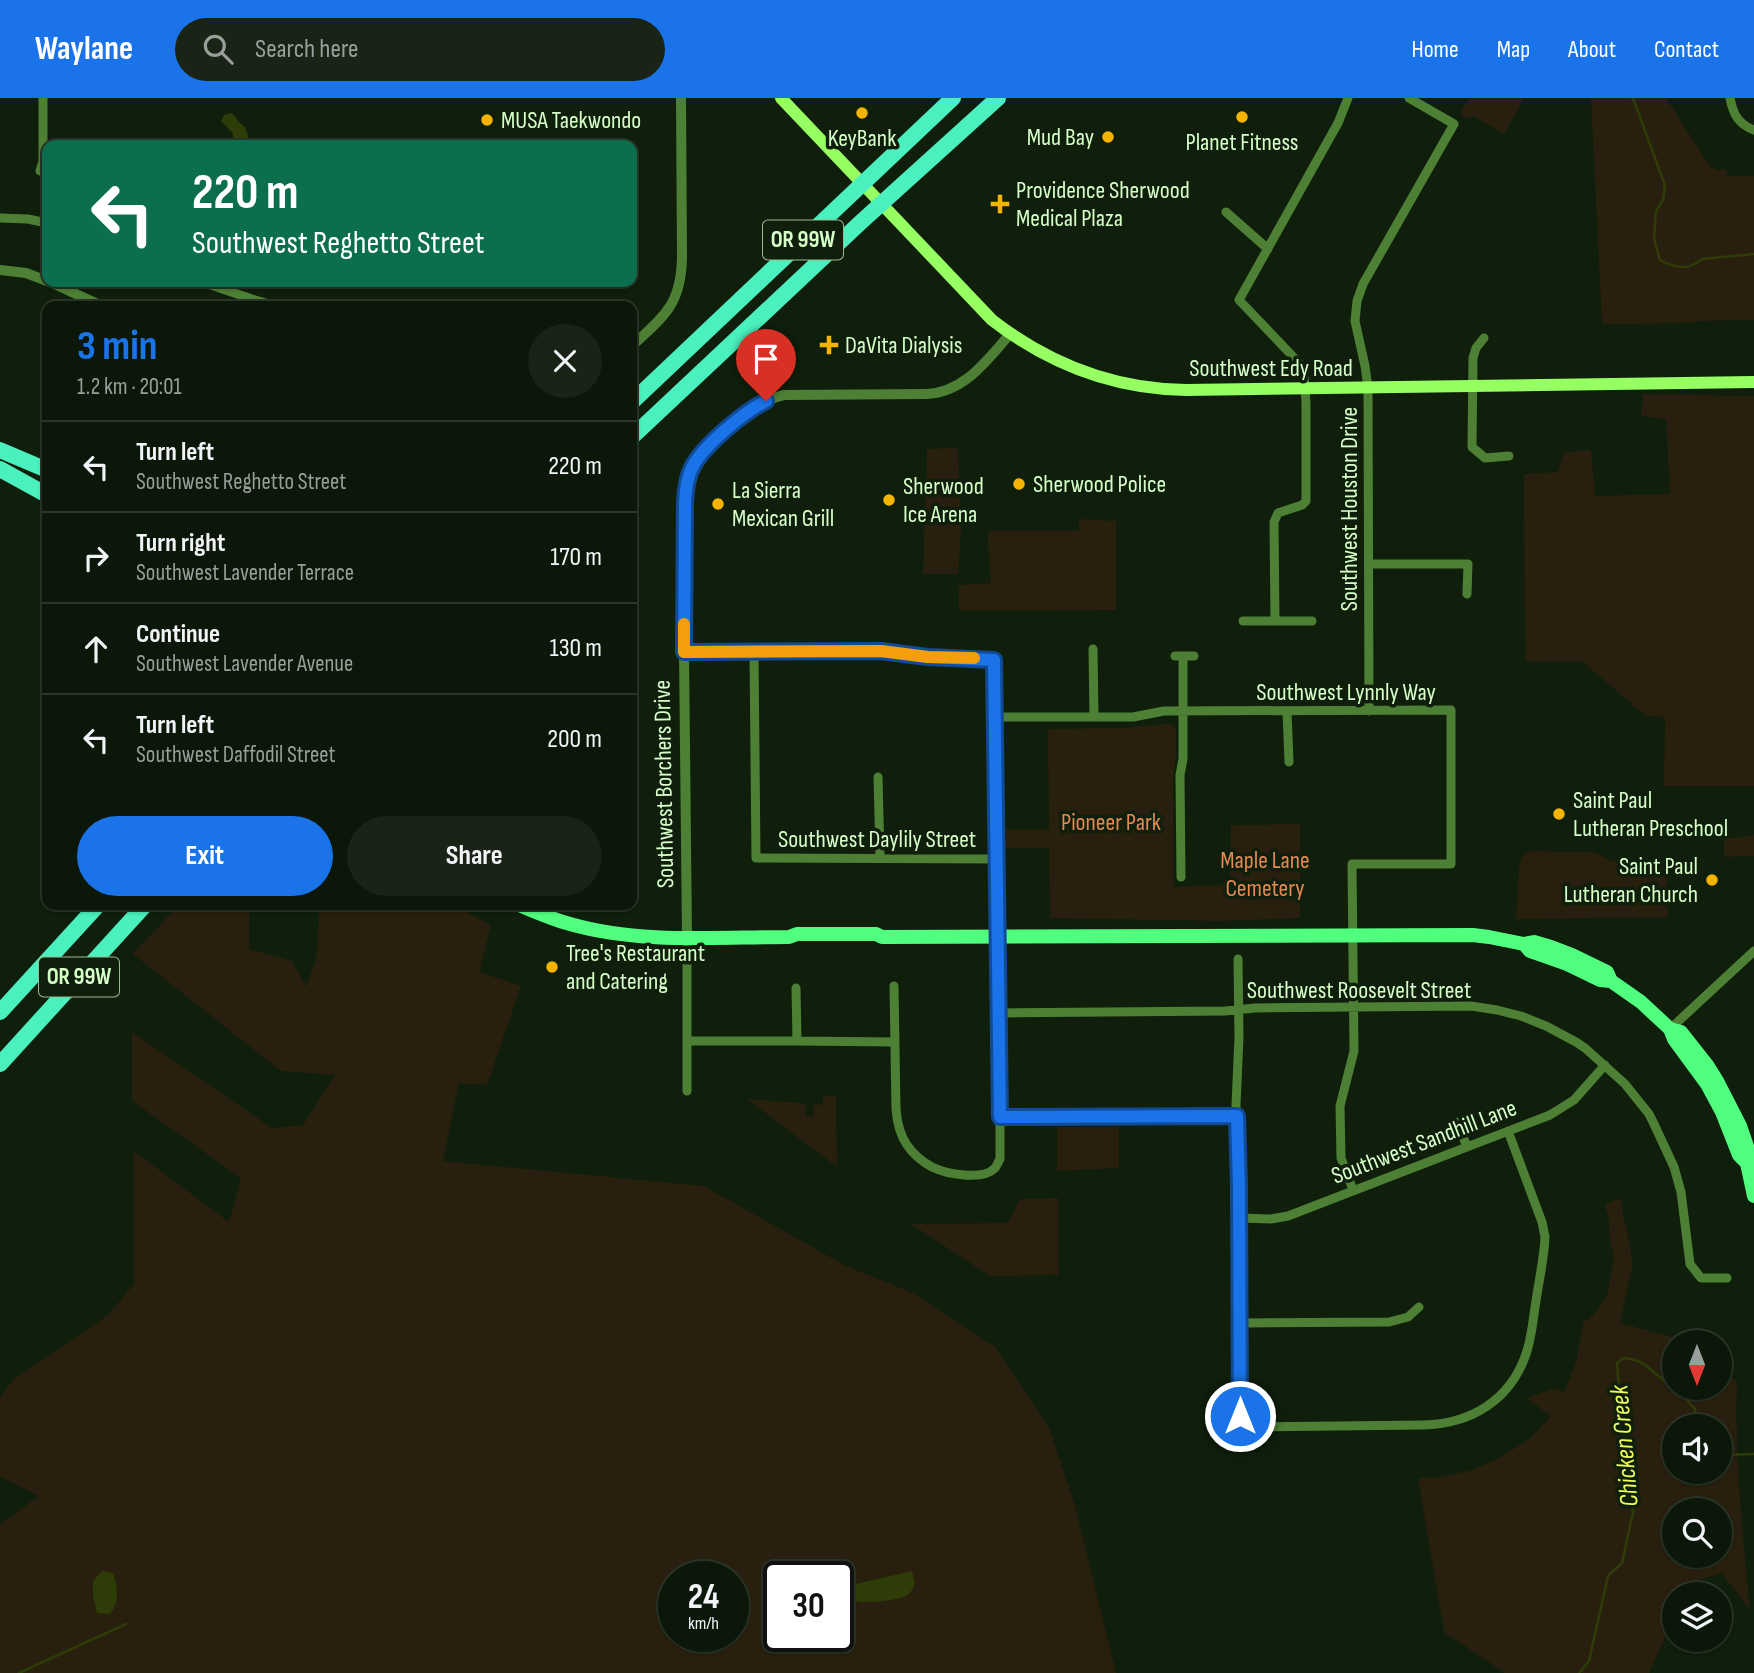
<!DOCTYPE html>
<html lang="en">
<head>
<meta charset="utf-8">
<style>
  :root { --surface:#0b1708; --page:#192416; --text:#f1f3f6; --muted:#9a9f9c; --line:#2b3629; --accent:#1a73e8 }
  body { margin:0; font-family:"Sofia Sans Condensed",sans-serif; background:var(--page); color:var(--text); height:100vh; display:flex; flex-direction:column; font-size:26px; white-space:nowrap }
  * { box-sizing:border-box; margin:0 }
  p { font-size:23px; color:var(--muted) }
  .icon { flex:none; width:38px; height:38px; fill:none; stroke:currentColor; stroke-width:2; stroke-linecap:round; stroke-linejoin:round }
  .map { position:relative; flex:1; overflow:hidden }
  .side { position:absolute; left:42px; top:203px; width:595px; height:609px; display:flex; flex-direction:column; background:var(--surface); border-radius:14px; box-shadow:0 2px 5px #0004,0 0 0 2px var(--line) }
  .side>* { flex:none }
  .hud { position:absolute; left:42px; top:42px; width:595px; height:147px; border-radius:14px; box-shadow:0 2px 5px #0004,0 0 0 2px var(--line); background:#0b6e4f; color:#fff; overflow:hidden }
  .needle { width:46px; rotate:180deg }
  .buttons { position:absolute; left:1662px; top:1232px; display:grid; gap:14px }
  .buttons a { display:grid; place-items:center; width:70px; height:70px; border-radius:50%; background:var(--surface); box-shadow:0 2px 5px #0004,0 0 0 2px var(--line); font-size:35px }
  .speed { position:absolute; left:658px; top:1463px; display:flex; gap:14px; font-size:35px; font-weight:700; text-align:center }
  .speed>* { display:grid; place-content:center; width:91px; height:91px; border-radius:50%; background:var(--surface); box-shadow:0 2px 5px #0004,0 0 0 2px var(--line); line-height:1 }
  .speed small { font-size:18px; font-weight:400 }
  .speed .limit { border:4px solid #111; border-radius:10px; background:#fff; color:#111 }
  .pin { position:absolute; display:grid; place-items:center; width:60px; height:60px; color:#fff; margin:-72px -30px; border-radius:50% 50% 50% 0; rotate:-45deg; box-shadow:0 0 7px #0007 }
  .pin .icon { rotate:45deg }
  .me { position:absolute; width:77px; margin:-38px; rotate:0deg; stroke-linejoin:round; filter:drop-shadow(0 0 5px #0008) }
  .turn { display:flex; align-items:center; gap:24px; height:147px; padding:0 35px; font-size:32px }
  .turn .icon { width:91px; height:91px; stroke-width:2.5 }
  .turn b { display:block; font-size:49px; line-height:60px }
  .round { display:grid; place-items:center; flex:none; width:74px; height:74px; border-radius:37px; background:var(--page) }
  .head { display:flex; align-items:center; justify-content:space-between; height:119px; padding:0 35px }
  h1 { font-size:42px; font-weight:700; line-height:52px; color:var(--accent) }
  .action { display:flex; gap:14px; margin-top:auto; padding:14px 35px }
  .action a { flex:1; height:80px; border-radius:42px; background:var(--accent); color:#fff; font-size:28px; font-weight:700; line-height:80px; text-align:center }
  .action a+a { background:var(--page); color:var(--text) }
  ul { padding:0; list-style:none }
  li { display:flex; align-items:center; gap:21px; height:91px; padding:0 35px; border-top:2px solid var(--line) }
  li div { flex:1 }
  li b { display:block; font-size:26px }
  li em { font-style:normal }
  header { display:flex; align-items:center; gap:42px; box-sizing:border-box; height:98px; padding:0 35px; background:var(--accent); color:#fff }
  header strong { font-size:33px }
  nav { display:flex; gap:38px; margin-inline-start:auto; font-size:24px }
  .search { width:490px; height:63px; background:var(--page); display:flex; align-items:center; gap:18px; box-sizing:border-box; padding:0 24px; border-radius:38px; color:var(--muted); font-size:26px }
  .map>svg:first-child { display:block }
  .green { fill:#291f0e; fill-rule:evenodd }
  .water { fill:#2e3d07 }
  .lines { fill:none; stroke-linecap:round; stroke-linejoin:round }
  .stream { stroke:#2e3d07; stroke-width:2.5 }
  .minor { stroke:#4d8034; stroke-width:9 }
  .tertiary { stroke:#4d8034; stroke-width:10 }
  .secondary { stroke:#96ff61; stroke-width:12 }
  .primary { stroke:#51ff7f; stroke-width:14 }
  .trunk { stroke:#4bf0bf; stroke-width:16 }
  .route-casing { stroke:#114b97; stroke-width:18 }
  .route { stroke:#1a73e8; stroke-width:12 }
  .slow { stroke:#f59e0b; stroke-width:12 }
  .poi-dot { fill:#f5b400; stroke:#0f1f0b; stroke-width:2.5 }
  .labels { text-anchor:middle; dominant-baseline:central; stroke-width:7; stroke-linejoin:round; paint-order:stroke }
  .shield { fill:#0f1f0b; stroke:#9bbc91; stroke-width:2 }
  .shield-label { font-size:23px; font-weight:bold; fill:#d7ffca }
  .poi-label { font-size:24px; fill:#d7ffca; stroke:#0f1f0b; text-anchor:start }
  .street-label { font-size:24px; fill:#d7ffca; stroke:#0f1f0b }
  .park-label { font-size:24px; fill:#e38a52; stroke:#0f1f0b }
  .water-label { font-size:26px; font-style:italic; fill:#eeff58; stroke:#0f1f0b }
</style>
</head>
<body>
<header>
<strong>Waylane</strong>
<div class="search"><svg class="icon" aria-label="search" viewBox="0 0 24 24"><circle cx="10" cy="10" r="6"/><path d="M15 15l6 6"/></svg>Search here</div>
<nav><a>Home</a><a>Map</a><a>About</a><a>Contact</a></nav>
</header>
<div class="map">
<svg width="1754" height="1575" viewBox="0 0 1754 1575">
  <rect width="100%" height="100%" fill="#0f1f0b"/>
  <path class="green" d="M1469,0H1524L1504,36L1473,18L1465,20L1461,14Z
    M1591,0H1667L1669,5L1710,68L1717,72L1726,71L1727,78H1754V222L1695,223L1694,225L1602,226Z
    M1643,296L1754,298V688H1664L1665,619L1646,618L1583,564L1525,563L1524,376L1558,374L1564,354L1591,352L1595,398L1670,396L1666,321L1641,318Z
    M952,350L958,351L961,434L958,476H923L927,351Z
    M1079,421L1116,423V512L959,513L958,487L991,485L987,433H1079Z
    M1164,626H1172L1176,632V655L1173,684V789L1230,786L1231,727L1300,726V820L1221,823L1050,820L1049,750H1006V731H1049L1048,631L1124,630Z
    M1754,737V758L1724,759V741Z
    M1530,753L1595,754L1611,763L1666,762L1668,819L1516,821L1519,770L1522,759Z
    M179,807H249V851L292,863L306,889L316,862L320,807H456L491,828L479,874L521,888L487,987L459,985L443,1063L704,1088L846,1168L913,1195L995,1249L1049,1330L1075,1408L1116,1575H0V1426L39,1398L0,1379V1299L14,1281L108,1217L134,1186V1053L229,1124L241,1080L132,1003V934L272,1030L303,1027L335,977L281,973L133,856ZM674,1479H733V1538H674ZM779,1479H838V1538H779Z
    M823,998H836L837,1069L747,1001L801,1005L806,1008V1019H813L814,1006L823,1007Z
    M1057,1029H1119V1070L1057,1073Z
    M1058,1100V1177L990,1178L911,1126L1008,1125L1020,1101Z
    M1620,1100L1633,1165L1620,1225L1670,1238L1681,1244H1675V1290H1720V1271L1737,1283C1734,1360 1743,1437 1750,1513L1722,1475L1693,1484L1685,1496H1675V1518L1649,1575H1505L1444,1534L1418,1380L1442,1379L1472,1372L1501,1359L1528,1342L1551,1318L1526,1300L1555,1290L1564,1294L1576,1265L1584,1222L1588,1223L1607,1199L1614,1160L1610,1145L1609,1122L1605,1106ZM1675,1328H1720V1374H1675ZM1675,1412H1720V1458H1675Z"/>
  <path class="water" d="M230,15L233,16L238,23L245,29L250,44L246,47H222L230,44L234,41L232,34L221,23L224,17Z
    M102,1473L113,1475C118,1490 120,1503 110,1516L97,1515L93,1498V1483Z
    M912,1473L915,1485C913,1489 912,1493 909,1496C899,1504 861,1505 849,1503L846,1497L847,1488Z"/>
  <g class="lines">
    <path class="stream" d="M1633,0L1665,87L1663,102L1656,113L1654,141L1660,162C1675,170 1688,173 1702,161L1754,156
      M1720,1357L1754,1356
      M19,1575L126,1526
      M1579,1575L1589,1563L1608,1478L1622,1465L1633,1414L1628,1362L1629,1342L1621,1316L1617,1265L1623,1260L1635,1262L1644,1266L1687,1302L1695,1311L1698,1328"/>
    <path class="minor" d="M1730,0C1733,16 1738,26 1754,32
      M40,73L43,63V0
      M1226,114L1268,151
      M0,120L28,121L47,125
      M202,184L252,201L250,208
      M72,194L76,184
      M252,201L276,208
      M1484,240L1476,250L1473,260L1472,349L1485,360L1509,358
      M1369,466H1468L1467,496
      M1243,523H1312
      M1275,523L1274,424L1278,415L1302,407L1306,403V304L1304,277L1301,267L1239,202L1338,25L1348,0
      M1093,551L1094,619
      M684,554L881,553L928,559L994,562L1000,915V1061C998,1064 997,1068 995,1070C983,1083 946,1076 932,1069C923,1064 913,1056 907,1047C900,1037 897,1024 896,1011L894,888
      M754,555L756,760L998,761
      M1175,558H1194
      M1287,613L1289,664
      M1369,613L1368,290L1365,268L1355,223L1357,203L1363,186L1454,26L1409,0
      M995,619H1133L1164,613L1451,612V766H1352L1354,953L1340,1008L1341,1060L1353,1092
      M878,679L880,759
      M1181,779L1180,677L1183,661V558
      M687,839V993
      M1238,861L1239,939L1236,1007L1239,1089V1346
      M796,890L797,943
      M1000,915L1225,913L1255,910L1471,908L1497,912L1521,918L1546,928L1576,944L1585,950L1625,986L1649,1016L1654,1026L1674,1069L1681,1094L1690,1166L1701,1180H1727
      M1670,931L1754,853
      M687,943H797L895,944
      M1000,1019L1236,1018
      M1456,1024L1467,1048
      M1239,1120L1271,1121L1288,1118L1550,1017L1574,1002L1605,967
      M1240,1225L1389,1224L1408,1219L1419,1209
      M1240,1329L1423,1327C1470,1326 1510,1303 1526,1256C1532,1239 1533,1220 1536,1203C1539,1182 1544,1161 1545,1139L1542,1124L1508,1033"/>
    <path class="tertiary" d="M0,172L26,175L47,183
      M50,184L102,208
      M632,248C664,218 681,207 682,160L681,0
      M687,839L684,554L685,404C686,391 687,379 694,367C701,356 711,347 720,338C740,321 757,303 784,297L926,296C964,295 987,262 1010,236"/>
    <path class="secondary" d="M781,0L992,222C1049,266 1114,291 1186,292L1754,284"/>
    <path class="primary" d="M519,807C536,814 552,821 570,826C640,846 717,839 789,839L797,836H876L882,839L1473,837L1489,839L1524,846L1534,844L1551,849L1572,857L1607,874L1611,883
      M1524,846L1530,853L1567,866L1600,882L1611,883L1641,904L1670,931L1681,934L1707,967L1717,983L1740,1028L1749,1054L1747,1065L1754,1098
      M1670,931L1674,941L1707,986L1722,1014L1739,1057L1747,1065"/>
    <path class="trunk" d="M632,304L953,0
      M632,339L861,124L998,0
      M0,352L47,372
      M0,371L47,397
      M0,914L98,807
      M0,966L145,807"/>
  </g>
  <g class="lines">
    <g class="route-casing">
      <path id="route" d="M766,303C744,314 707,345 694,366C687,378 686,391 685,404L684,554L881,553L928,559L994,562L1000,1019L1237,1018L1239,1089L1240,1318"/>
    </g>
    <use href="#route" class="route"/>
    <path class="slow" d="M684,526V554L881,553L928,559L974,560"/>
  </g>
  <g class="poi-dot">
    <circle cx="862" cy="15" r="7"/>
    <circle cx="1242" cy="19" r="7"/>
    <circle cx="487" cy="22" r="7"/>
    <circle cx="1108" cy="39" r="7"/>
    <path d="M996.5 95.5h7v7h7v7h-7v7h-7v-7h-7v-7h7z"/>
    <path d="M825.5 236.5h7v7h7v7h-7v7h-7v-7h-7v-7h7z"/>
    <circle cx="1019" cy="386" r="7"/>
    <circle cx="889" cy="402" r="7"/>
    <circle cx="718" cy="406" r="7"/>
    <circle cx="1559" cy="716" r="7"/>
    <circle cx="1712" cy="782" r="7"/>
    <circle cx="552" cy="869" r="7"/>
  </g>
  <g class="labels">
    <g class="shield">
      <rect x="763" y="122.5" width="80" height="39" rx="5"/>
      <rect x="39" y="859.5" width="80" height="39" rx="5"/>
    </g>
    <g class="shield-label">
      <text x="803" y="142">OR 99W</text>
      <text x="79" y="879">OR 99W</text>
    </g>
    <g class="poi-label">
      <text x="501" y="22">MUSA Taekwondo</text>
      <text x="1094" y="39" text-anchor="end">Mud Bay</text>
      <text x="862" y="40" text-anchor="middle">KeyBank</text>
      <text x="1242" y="44" text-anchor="middle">Planet Fitness</text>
      <text x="1016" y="92">Providence Sherwood<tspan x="1016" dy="28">Medical Plaza</tspan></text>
      <text x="845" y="247">DaVita Dialysis</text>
      <text x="1033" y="386">Sherwood Police</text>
      <text x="903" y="388">Sherwood<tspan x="903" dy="28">Ice Arena</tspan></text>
      <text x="732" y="392">La Sierra<tspan x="732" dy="28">Mexican Grill</tspan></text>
      <text x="1573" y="702">Saint Paul<tspan x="1573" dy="28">Lutheran Preschool</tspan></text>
      <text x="1698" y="768" text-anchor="end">Saint Paul<tspan x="1698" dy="28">Lutheran Church</tspan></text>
      <text x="566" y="855">Tree's Restaurant<tspan x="566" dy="28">and Catering</tspan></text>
    </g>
    <g class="street-label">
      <text x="1271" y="270">Southwest Edy Road</text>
      <text transform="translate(1349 411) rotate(-90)">Southwest Houston Drive</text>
      <text x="1346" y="594">Southwest Lynnly Way</text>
      <text transform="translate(664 686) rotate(-91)">Southwest Borchers Drive</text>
      <text x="877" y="741">Southwest Daylily Street</text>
      <text x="1359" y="892">Southwest Roosevelt Street</text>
      <text transform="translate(1424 1044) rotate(-21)">Southwest Sandhill Lane</text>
    </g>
    <g class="park-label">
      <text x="1111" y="724">Pioneer Park</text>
      <text x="1265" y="762">Maple Lane<tspan x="1265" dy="28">Cemetery</tspan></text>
    </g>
    <g class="water-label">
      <text transform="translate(1625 1348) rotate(-95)">Chicken Creek</text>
    </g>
  </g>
</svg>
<div class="buttons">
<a><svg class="needle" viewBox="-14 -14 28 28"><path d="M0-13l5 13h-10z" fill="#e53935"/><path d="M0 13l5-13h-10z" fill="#9a9f9c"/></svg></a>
<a><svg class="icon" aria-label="sound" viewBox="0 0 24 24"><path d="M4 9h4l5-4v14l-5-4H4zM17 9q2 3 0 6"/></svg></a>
<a><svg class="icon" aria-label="search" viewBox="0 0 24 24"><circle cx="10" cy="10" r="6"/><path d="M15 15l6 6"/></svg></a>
<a><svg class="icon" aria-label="layers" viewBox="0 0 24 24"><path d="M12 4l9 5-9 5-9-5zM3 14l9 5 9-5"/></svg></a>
</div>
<div class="speed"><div>24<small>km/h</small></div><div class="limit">30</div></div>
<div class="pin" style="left:766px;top:303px;background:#d93025"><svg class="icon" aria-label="arrive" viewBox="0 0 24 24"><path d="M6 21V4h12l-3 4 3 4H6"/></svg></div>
<svg class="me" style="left:1240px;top:1318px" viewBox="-20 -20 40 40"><circle r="17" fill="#1a73e8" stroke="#fff" stroke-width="3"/><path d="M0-11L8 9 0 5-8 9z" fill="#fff"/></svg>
<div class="hud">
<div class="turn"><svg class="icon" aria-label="left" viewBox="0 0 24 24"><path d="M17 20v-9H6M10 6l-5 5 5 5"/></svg><div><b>220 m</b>Southwest Reghetto Street</div></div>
</div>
<section class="side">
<div class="head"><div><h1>3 min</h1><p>1.2 km · 20:01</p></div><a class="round"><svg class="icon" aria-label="close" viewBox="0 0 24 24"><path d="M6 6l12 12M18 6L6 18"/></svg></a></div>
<ul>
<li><svg class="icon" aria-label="left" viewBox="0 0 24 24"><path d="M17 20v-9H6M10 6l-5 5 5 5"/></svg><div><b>Turn left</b><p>Southwest Reghetto Street</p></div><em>220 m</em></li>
<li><svg class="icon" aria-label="right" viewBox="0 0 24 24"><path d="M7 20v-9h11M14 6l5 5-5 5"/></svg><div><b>Turn right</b><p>Southwest Lavender Terrace</p></div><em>170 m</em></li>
<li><svg class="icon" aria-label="ahead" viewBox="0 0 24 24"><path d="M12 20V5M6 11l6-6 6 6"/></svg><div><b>Continue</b><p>Southwest Lavender Avenue</p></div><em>130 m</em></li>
<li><svg class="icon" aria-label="left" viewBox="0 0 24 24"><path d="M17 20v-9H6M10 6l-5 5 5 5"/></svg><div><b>Turn left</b><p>Southwest Daffodil Street</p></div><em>200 m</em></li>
</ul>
<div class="action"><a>Exit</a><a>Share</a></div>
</section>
</div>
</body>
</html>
